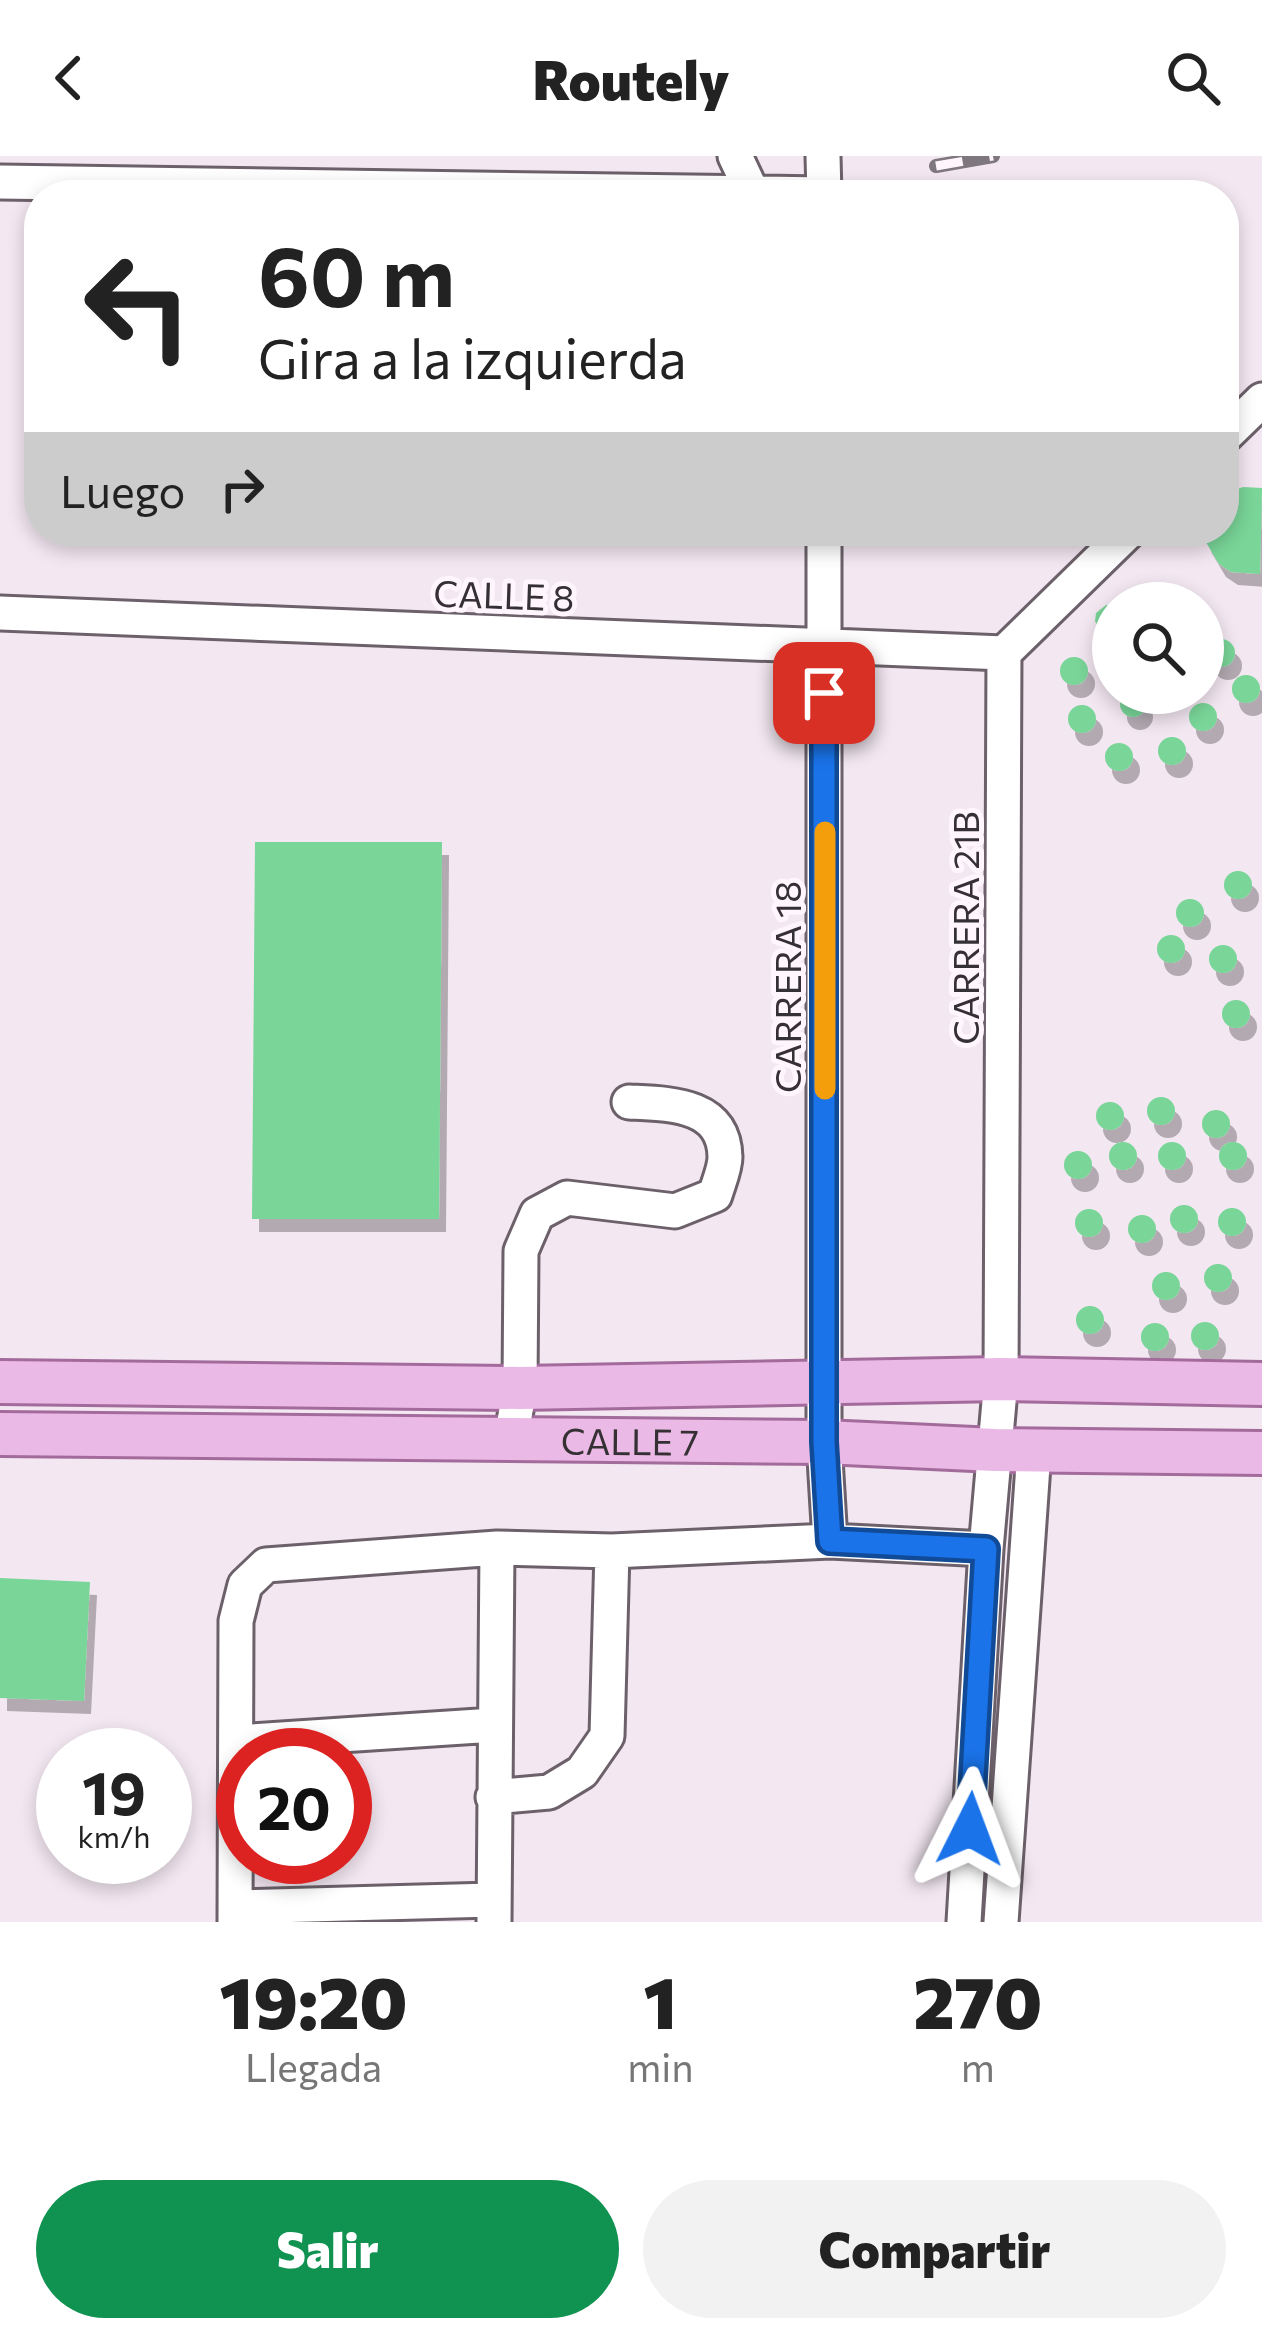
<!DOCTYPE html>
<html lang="es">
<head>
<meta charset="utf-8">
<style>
  :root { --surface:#fff; --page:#f2f2f2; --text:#222; --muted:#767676; --accent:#109250 }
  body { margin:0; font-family:Commissioner,sans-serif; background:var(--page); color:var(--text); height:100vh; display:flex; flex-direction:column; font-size:45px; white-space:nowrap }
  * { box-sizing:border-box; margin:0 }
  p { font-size:39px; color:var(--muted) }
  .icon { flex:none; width:66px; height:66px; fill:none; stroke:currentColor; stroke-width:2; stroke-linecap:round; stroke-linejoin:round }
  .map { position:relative; height:1766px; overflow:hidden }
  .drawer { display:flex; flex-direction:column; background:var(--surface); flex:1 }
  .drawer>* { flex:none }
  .top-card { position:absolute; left:24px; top:24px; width:1215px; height:366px; border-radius:48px; box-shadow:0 6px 18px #0003; background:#fff; color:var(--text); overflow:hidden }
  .tools { position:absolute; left:1092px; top:426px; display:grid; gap:24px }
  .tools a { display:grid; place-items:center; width:132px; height:132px; border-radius:50%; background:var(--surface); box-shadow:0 6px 18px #0003; font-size:60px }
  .speed { position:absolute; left:36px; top:1572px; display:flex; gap:24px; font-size:60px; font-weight:700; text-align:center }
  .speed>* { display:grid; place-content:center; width:156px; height:156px; border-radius:50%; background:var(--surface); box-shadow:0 6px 18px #0003; line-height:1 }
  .speed small { font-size:30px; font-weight:400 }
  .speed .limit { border:18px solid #d22; background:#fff; color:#111 }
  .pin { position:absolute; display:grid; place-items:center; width:102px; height:102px; color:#fff; margin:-51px; border-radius:24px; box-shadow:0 6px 18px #0006 }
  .me { position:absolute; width:132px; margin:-66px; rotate:3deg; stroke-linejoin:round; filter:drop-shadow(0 0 9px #0008) }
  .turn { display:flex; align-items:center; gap:42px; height:252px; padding:0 36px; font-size:54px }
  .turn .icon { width:156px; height:156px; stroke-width:2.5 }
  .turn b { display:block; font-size:84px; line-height:102px }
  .then { display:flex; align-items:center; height:114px; padding:0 36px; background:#0003; gap:24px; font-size:45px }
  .eta { display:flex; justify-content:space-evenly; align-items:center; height:204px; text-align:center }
  .eta b { font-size:72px; font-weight:800; line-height:84px }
  .cta { display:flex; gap:24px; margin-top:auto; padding:24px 36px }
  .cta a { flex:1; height:138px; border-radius:72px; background:var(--accent); color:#fff; font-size:48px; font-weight:800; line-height:138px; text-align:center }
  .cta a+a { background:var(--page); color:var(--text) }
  header { display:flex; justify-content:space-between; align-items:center; height:156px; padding:0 36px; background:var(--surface); font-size:54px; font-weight:800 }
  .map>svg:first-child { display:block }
  .building { fill:#79d598; filter:url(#shadow) }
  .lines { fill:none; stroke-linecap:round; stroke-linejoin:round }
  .minor-casing { stroke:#6c616a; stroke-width:39 }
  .major-casing { stroke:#a36b9c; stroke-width:48 }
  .minor { stroke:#fff; stroke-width:33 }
  .major { stroke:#ebb9e5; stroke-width:42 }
  .rail-casing { stroke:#7f777e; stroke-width:14 }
  .rail { stroke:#fff5fd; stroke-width:9; stroke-dasharray:27; stroke-linecap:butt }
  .route-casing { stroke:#114b97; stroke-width:30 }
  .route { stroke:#1a73e8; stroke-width:21 }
  .slow { stroke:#f59e0b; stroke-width:21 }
  .labels { text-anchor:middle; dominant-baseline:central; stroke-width:10; stroke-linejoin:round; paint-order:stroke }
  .street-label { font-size:36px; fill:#353034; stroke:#fff5fd }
</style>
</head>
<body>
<header><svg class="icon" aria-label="back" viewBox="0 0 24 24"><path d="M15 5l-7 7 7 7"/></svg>Routely<svg class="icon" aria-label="search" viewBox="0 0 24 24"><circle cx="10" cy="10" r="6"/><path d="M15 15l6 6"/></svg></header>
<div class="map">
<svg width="1262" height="1766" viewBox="0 0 1262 1766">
  <defs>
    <filter id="shadow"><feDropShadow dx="7" dy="13" stdDeviation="0" flood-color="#0004"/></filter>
  </defs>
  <rect width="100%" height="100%" fill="#f3e7f1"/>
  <path class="building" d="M1243,331L1262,332L1260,418L1231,416L1219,408L1204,383V375H1224V338Z
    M1139,429L1152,434L1155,447H1128L1131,433Z
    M1106,449H1113V476L1099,473L1095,465L1096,457Z
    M1207 497a14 14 0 1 1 28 0a14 14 0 1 1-28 0Z
    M1060 515a14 14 0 1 1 28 0a14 14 0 1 1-28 0Z
    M1232 533a14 14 0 1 1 28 0a14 14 0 1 1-28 0Z
    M1120 548a13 13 0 1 1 26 0a13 13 0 1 1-26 0Z
    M1189 561a14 14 0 1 1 28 0a14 14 0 1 1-28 0Z
    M1068 563a14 14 0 1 1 28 0a14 14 0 1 1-28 0Z
    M1158 595a14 14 0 1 1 28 0a14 14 0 1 1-28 0Z
    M1105 601a14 14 0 1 1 28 0a14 14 0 1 1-28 0Z
    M255,686H442L439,1063H252Z
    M1224 729a14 14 0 1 1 28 0a14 14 0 1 1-28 0Z
    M1176 757a14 14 0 1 1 28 0a14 14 0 1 1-28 0Z
    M1157 793a14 14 0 1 1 28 0a14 14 0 1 1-28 0Z
    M1209 803a14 14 0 1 1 28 0a14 14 0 1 1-28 0Z
    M1222 858a14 14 0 1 1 28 0a14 14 0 1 1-28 0Z
    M1147 955a14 14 0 1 1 28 0a14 14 0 1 1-28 0Z
    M1096 960a14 14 0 1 1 28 0a14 14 0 1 1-28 0Z
    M1202 968a14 14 0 1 1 28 0a14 14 0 1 1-28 0Z
    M1219 1000a14 14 0 1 1 28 0a14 14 0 1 1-28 0Z
    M1158 1000a14 14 0 1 1 28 0a14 14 0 1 1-28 0Z
    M1109 1000a14 14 0 1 1 28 0a14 14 0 1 1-28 0Z
    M1064 1009a14 14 0 1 1 28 0a14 14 0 1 1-28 0Z
    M1170 1063a14 14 0 1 1 28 0a14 14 0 1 1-28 0Z
    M1218 1066a14 14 0 1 1 28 0a14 14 0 1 1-28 0Z
    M1075 1067a14 14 0 1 1 28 0a14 14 0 1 1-28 0Z
    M1128 1073a14 14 0 1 1 28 0a14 14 0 1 1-28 0Z
    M1204 1122a14 14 0 1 1 28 0a14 14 0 1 1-28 0Z
    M1152 1130a14 14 0 1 1 28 0a14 14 0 1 1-28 0Z
    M1076 1164a14 14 0 1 1 28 0a14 14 0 1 1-28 0Z
    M1191 1180a14 14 0 1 1 28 0a14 14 0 1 1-28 0Z
    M1141 1181a14 14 0 1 1 28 0a14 14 0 1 1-28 0Z
    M0,1422L90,1426L84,1545L0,1542Z"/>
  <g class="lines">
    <g class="minor-casing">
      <path id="minor" d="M735,0L753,38
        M823,0L824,39
        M0,26L824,38
        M1224,281L1262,244
        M824,375V1286L830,1385
        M0,457L1004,497
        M511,1282L520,1232L521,1095L537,1058L567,1042L675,1055L715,1039C718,1028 725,1013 725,1001C724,947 668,948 629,946
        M236,1586L494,1569
        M493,1641L549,1636L582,1616L607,1580L612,1395
        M235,1751L492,1744
        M235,1766L236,1465L245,1429L266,1409L497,1392
        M494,1766L497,1392L612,1395L830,1385L986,1393
        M964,1766L986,1393L1001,1223L1004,497L1129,375
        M1001,1766L1034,1295"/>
    </g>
    <g class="major-casing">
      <g id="major">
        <path d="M0,1226L520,1232L1001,1223L1262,1228"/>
        <path id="s1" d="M0,1278L824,1286L995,1294L1262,1297"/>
      </g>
    </g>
    <use href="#minor" class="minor"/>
    <use href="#major" class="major"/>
    <g class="rail-casing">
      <path id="rail" d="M936,10L993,0"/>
    </g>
    <use href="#rail" class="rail"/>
  </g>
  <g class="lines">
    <g class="route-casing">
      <path id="route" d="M824,537V1286L830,1385L986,1393L970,1673"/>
    </g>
    <use href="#route" class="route"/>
    <path class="slow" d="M825,676V933"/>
  </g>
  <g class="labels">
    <g class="street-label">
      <text transform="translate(504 438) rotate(2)">CALLE 8</text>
      <text transform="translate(964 772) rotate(-90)">CARRERA 21B</text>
      <text transform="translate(786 831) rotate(-90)">CARRERA 18</text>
      <text stroke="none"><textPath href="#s1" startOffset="630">CALLE 7</textPath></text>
    </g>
  </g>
</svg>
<div class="tools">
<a><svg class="icon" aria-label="search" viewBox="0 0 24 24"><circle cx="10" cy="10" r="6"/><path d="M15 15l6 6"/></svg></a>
</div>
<div class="speed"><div>19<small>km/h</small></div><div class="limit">20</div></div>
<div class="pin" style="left:824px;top:537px;background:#d93025"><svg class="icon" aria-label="arrive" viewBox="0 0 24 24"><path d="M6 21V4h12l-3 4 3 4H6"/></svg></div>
<svg class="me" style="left:970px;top:1673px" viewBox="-20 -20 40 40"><path d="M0-17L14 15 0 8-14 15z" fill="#1a73e8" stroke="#fff" stroke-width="4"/></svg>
<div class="top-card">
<div class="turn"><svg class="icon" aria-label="left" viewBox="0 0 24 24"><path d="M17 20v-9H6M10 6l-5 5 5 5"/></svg><div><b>60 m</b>Gira a la izquierda</div></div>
<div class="then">Luego<svg class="icon" aria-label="right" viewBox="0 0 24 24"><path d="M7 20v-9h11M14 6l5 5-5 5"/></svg></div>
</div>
</div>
<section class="drawer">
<div class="eta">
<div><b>19:20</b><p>Llegada</p></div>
<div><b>1</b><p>min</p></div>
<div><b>270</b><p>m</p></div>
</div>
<div class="cta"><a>Salir</a><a>Compartir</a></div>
</section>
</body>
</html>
